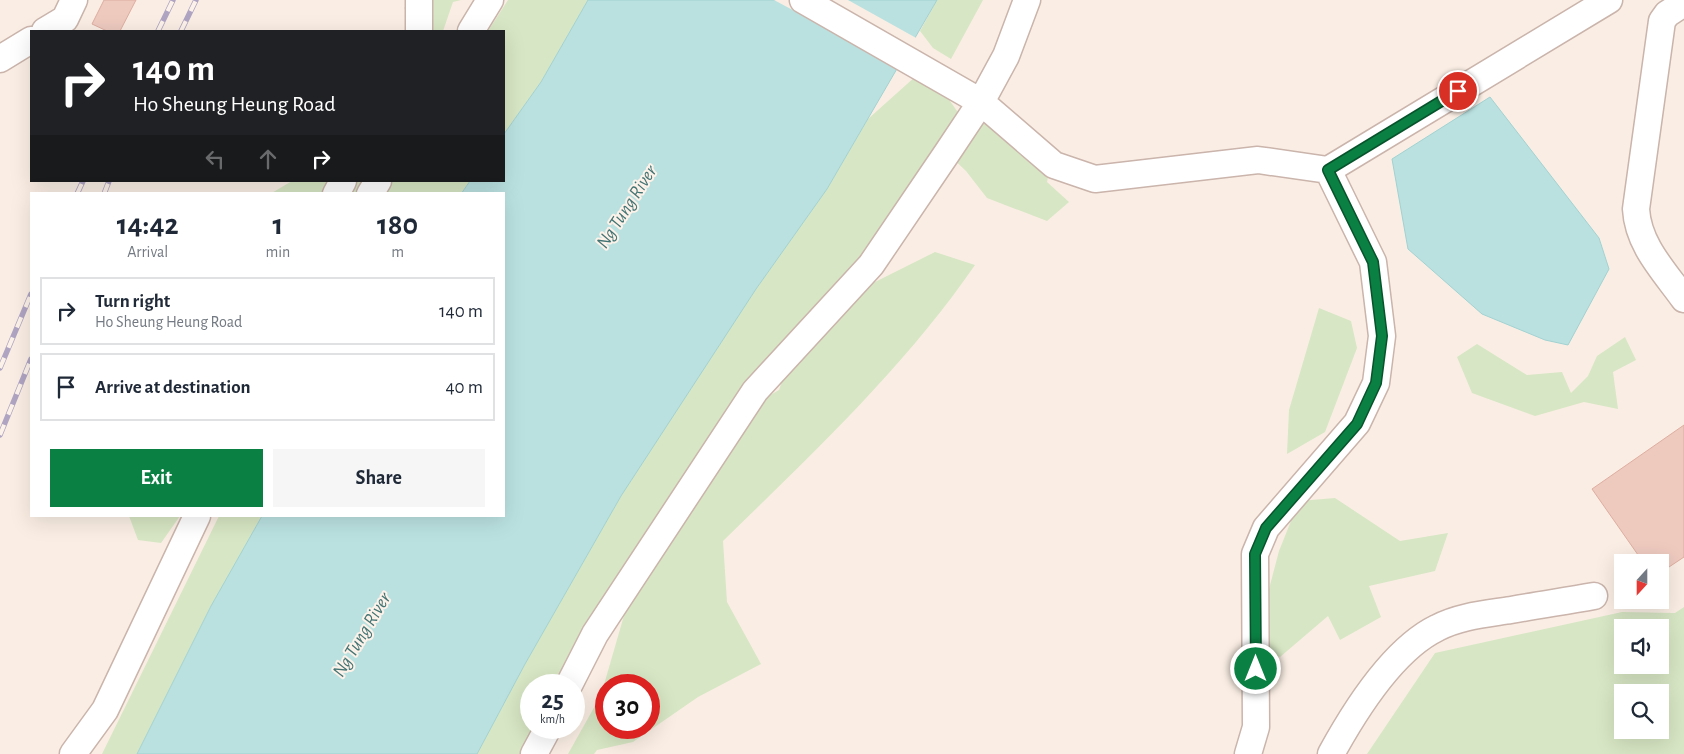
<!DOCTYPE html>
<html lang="en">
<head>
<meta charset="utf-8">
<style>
  :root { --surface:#fff; --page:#f6f6f7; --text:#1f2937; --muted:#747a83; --line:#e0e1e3; --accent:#0b8043 }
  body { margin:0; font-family:"Alegreya Sans",sans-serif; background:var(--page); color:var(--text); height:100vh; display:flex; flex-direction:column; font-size:19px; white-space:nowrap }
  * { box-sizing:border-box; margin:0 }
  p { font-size:16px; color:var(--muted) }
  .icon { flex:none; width:28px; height:28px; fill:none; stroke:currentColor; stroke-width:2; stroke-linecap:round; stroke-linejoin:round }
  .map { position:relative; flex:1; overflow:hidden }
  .drawer { position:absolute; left:30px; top:192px; width:475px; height:325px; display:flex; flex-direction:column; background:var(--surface); border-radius:0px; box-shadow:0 5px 20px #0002 }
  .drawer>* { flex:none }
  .top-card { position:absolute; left:30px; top:30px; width:475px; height:152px; border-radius:0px; box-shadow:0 5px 20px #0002; background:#202124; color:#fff; overflow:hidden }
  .needle { width:32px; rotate:201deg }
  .tools { position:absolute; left:1614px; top:554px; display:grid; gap:10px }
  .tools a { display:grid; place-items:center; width:55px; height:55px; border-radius:0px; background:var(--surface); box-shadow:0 5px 20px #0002; font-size:25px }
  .speed { position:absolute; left:520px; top:674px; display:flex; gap:10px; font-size:25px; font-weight:700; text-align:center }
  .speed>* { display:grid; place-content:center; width:65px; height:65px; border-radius:50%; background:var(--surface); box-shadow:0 5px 20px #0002; line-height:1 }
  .speed small { font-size:12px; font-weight:400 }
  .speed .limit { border:8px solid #d22; background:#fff; color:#111 }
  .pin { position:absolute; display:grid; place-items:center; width:42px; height:42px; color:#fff; margin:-21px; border:2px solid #fff; border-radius:50%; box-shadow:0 1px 5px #0007 }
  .me { position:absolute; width:55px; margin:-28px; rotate:0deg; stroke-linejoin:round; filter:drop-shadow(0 0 4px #0008) }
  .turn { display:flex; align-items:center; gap:18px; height:105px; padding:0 20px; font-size:22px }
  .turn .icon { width:65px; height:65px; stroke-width:2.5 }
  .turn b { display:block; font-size:35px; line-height:42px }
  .lanes { display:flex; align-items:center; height:48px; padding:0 20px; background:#0003; justify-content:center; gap:25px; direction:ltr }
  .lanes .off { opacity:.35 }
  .eta { display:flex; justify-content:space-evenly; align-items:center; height:85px; text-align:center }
  .eta b { font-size:30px; font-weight:700; line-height:35px }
  .button { display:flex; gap:10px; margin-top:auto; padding:10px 20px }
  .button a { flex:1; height:58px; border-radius:0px; background:var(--accent); color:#fff; font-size:20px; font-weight:700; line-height:58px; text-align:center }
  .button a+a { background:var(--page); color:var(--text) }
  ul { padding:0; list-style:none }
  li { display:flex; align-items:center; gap:15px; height:68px; margin:0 10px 8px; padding:0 10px; border:2px solid var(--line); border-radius:0px }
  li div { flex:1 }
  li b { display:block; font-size:19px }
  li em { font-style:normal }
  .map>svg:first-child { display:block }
  .green { fill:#d7e6c4; fill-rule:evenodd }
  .water { fill:#bae1e0; stroke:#a1d2d2 }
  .pier { fill:#faeee4 }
  .building { fill:#edc9be; stroke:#deada0 }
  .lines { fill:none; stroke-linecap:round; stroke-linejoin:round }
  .minor-casing { stroke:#cab4ab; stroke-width:29 }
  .minor { stroke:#fff; stroke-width:26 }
  .rail-casing { stroke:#afa4c2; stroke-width:5.5 }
  .rail { stroke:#fdf2e9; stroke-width:4; stroke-dasharray:11; stroke-linecap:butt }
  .route-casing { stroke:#07532c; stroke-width:12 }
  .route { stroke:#0b8043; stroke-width:9 }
  .labels { text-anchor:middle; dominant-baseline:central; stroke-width:4; stroke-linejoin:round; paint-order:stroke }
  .water-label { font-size:19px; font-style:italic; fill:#427474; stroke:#fdf2e9 }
</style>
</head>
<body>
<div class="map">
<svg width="1684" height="754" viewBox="0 0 1684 754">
  <rect width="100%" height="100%" fill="#faeee4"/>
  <path class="green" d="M411,0H461L453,2L443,31H421L404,8Z
    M508,0H588L541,82L504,134V31H488Z
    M937,0H983L951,59L933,48L920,31Z
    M916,76L945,94L962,118L984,124L1028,128L1054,148L1047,182L1069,202L1047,221L987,198L966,171L947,153L841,299L935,252L975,265C904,368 812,454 723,541L727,602L761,664L698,697L633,742L597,750L594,754H568L601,695L625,612L569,685H531V728H548L534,754H477L525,664L621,496L756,289L827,189L868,119ZM793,350L779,390L741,412ZM606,685H649V728H606Z
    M292,181H470L461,194H270Z
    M1319,308L1351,321L1357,348L1325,432L1287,454L1289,410Z
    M1625,337L1636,360L1613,372L1618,409L1584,402L1535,416L1472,393L1457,357L1477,344L1527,375L1562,372L1571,393L1588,376L1597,356Z
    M1335,498L1400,541L1448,533L1435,571L1369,586L1381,617L1340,640L1328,616L1280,657L1254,646L1279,551L1299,501Z
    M129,516H180L161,543L138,540Z
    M219,516H262L211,606L137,754H102Z
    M1684,607V754H1367L1435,653L1622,612L1675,613ZM1622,628H1660V665H1622ZM1622,692H1660V730H1622Z"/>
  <path class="water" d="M588,0H937L827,189L756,289L621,496L525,664L477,754H137L211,606L262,516H504V194H461L470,181H504V134L541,82Z
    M1490,97L1599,238L1609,269L1568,345L1545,340L1482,314L1408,249L1392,159Z"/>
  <path class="pier" d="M774,0H848L918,39L901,68Z"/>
  <path class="building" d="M104,0H136L120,31H107L92,24Z
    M1684,425V557L1660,573V562H1643L1592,489Z"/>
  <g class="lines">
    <g class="minor-casing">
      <path id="minor" d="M419,0V31
        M803,0L981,102L1054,165L1095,179L1258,160L1328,170
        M1684,3L1667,14L1662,21L1636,209C1638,245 1664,271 1684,299
        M45,31L65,19L74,0
        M471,31L490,0
        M0,59L31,40
        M1328,170L1609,0
        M336,194L343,181
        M370,194L378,181
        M569,685L595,634L755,391L871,265L947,153L981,102L1006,56L1027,0
        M73,754L105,710L197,516
        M534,754L548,728
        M1248,754L1256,727L1255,554L1266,528L1357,423L1376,383L1382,336L1373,262L1328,170
        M1331,754C1354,712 1392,650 1437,628C1460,616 1486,614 1511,610C1539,605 1566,601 1594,596"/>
    </g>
    <use href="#minor" class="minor"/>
    <g class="rail-casing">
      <path id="rail" d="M158,31L173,0
        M181,31L196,0
        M77,194L83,181
        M104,194L109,181
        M0,368L31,294
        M0,435L31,359"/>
    </g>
    <use href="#rail" class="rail"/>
  </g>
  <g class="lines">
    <g class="route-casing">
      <path id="route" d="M1256,669L1255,554L1266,528L1357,424L1376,383L1382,336L1373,262L1328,170L1458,91"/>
    </g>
    <use href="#route" class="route"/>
  </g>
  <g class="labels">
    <g class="water-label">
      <text transform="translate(627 207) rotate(-57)">Ng Tung River</text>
      <text transform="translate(362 635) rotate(-59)">Ng Tung River</text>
    </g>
  </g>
</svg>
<div class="tools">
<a><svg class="needle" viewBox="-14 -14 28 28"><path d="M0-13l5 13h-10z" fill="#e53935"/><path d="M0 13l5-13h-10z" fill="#747a83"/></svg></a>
<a><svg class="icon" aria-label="sound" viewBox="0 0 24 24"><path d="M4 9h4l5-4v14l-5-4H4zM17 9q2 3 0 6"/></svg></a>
<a><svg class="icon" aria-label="search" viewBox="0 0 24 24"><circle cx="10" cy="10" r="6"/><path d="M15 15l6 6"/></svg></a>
</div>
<div class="speed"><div>25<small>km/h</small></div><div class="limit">30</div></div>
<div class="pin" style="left:1458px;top:91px;background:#d93025"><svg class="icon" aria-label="arrive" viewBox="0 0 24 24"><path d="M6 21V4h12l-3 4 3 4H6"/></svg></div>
<svg class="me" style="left:1256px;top:669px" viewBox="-20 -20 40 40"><circle r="17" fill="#0b8043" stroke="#fff" stroke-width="3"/><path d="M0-11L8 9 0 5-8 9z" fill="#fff"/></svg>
<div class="top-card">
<div class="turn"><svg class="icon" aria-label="right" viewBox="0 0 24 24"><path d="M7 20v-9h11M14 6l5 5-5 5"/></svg><div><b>140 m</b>Ho Sheung Heung Road</div></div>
<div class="lanes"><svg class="icon off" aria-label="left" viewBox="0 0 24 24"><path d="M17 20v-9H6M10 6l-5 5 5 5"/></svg><svg class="icon off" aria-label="ahead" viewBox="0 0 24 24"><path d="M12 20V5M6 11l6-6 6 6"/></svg><svg class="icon" aria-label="right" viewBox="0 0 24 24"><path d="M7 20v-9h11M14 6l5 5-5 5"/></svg></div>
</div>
<section class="drawer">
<div class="eta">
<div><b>14:42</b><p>Arrival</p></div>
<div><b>1</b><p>min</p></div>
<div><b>180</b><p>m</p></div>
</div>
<ul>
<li><svg class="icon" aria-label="right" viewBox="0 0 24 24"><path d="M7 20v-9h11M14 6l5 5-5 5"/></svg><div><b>Turn right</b><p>Ho Sheung Heung Road</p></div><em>140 m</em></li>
<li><svg class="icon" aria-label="arrive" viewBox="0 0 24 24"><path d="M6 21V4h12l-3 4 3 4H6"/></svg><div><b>Arrive at destination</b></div><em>40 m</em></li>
</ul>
<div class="button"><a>Exit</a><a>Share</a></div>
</section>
</div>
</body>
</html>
